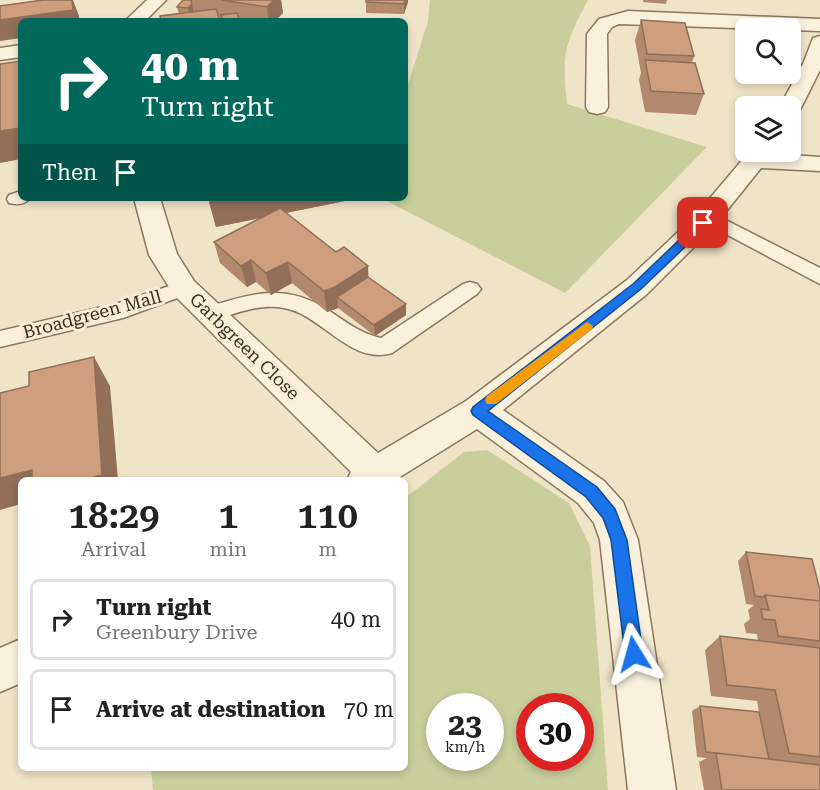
<!DOCTYPE html>
<html lang="en">
<head>
<meta charset="utf-8">
<style>
  :root { --surface:#fff; --page:#f6f6f6; --text:#222; --muted:#767676; --line:#e0e0e0 }
  body { margin:0; font-family:"Roboto Serif",serif; background:var(--page); color:var(--text); height:100vh; display:flex; flex-direction:column; font-size:22px; white-space:nowrap }
  * { box-sizing:border-box; margin:0 }
  p { font-size:20px; color:var(--muted) }
  .icon { flex:none; width:33px; height:33px; fill:none; stroke:currentColor; stroke-width:2; stroke-linecap:round; stroke-linejoin:round }
  .map { position:relative; flex:1; overflow:hidden }
  .side { position:absolute; left:18px; top:477px; width:390px; height:294px; display:flex; flex-direction:column; background:var(--surface); border-radius:9px; box-shadow:0 3px 9px #0003 }
  .side>* { flex:none }
  .hud { position:absolute; left:18px; top:18px; width:390px; height:183px; border-radius:9px; box-shadow:0 3px 9px #0003; background:#00695c; color:#fff; overflow:hidden }
  .controls { position:absolute; left:735px; top:18px; display:grid; gap:12px }
  .controls a { display:grid; place-items:center; width:66px; height:66px; border-radius:9px; background:var(--surface); box-shadow:0 3px 9px #0003; font-size:30px }
  .speed { position:absolute; left:426px; top:693px; display:flex; gap:12px; font-size:30px; font-weight:700; text-align:center }
  .speed>* { display:grid; place-content:center; width:78px; height:78px; border-radius:50%; background:var(--surface); box-shadow:0 3px 9px #0003; line-height:1 }
  .speed small { font-size:15px; font-weight:400 }
  .speed .limit { border:9px solid #d22; background:#fff; color:#111 }
  .pin { position:absolute; display:grid; place-items:center; width:51px; height:51px; color:#fff; margin:-26px; border-radius:12px; box-shadow:0 3px 9px #0006 }
  .me { position:absolute; width:66px; margin:-33px; rotate:352deg; stroke-linejoin:round; filter:drop-shadow(0 0 4px #0008) }
  .turn { display:flex; align-items:center; gap:21px; height:126px; padding:0 24px; font-size:27px }
  .turn .icon { width:78px; height:78px; stroke-width:2.5 }
  .turn b { display:block; font-size:42px; line-height:51px }
  .then { display:flex; align-items:center; height:57px; padding:0 24px; background:#0003; gap:12px; font-size:22px }
  .eta { display:flex; justify-content:space-evenly; align-items:center; height:102px; text-align:center }
  .eta b { font-size:36px; font-weight:600; line-height:42px }
  ul { padding:0; list-style:none }
  li { display:flex; align-items:center; gap:18px; height:81px; margin:0 12px 9px; padding:0 12px; border:3px solid var(--line); border-radius:9px }
  li div { flex:1 }
  li b { display:block; font-size:22px }
  li em { font-style:normal }
  .map>svg:first-child { display:block }
  .green { fill:#c9cf9b; fill-rule:evenodd }
  .lines { fill:none; stroke-linecap:round; stroke-linejoin:round }
  .service-casing { stroke:#8d765c; stroke-width:3 }
  .minor-casing { stroke:#8d765c; stroke-width:3 }
  .service { fill:#faf1dc; fill-rule:evenodd }
  .minor { fill:#faf1dc; fill-rule:evenodd }
  .wall { fill:#b2896c }
  .shaded-wall { fill:#916f58 }
  .building { fill:#cf9f7d; stroke:#916f58; stroke-width:1.5 }
  .route { fill:#1a73e8; stroke:#114b97; stroke-width:1.5 }
  .slow { fill:#f59e0b }
  .labels { text-anchor:middle; dominant-baseline:central; stroke-width:6; stroke-linejoin:round; paint-order:stroke }
  .street-label { font-size:18px; fill:#3d2e20; stroke:#f7eed8 }
</style>
</head>
<body>
<div class="map">
<svg width="820" height="790" viewBox="0 0 820 790">
  <rect width="100%" height="100%" fill="#f0e4c8"/>
  <path class="green" d="M430,0H588C564,45 562,54 567,104L707,147L565,293L381,198H405V94L428,21Z
    M487,450L569,503L590,546L608,790H153L151,768H405V498L464,452ZM440,706H490V758H440ZM530,706H580V758H530Z"/>
  <g class="lines">
    <g class="service-casing">
      <path id="service" d="M21,191V198H30C25,205 17,205 9,203L7,199L9,195Z
        M708,211L820,268V284L701,221L698,217L701,213Z
        M184,281L191,283L194,288L191,293L123,318L0,347V331L119,303Z
        M470,282L477,284L481,289L477,294L392,353C351,366 321,314 284,308C259,303 235,314 212,321L204,318L201,313L204,308C251,294 284,282 328,310C345,321 361,334 381,338L463,284Z"/>
    </g>
    <g class="minor-casing">
      <path id="minor" d="M147,0H166L145,21H125Z
        M628,11L820,19V31L619,24L612,27L607,34L608,107L605,112L597,114L589,112L586,107L587,34L599,19Z
        M820,36V70L801,108L798,113L790,114V106H780L803,64L813,38Z
        M21,45V57L0,60V48Z
        M749,152L820,157V171L761,168L712,229L647,294L503,410L604,481L623,502L638,540L676,790H628L600,540L594,523L578,503L477,429L395,480H347L351,472L174,295L149,255L134,198H160L177,254L194,281L378,453L466,401L627,280L694,217Z
        M21,639V683L0,692V648Z"/>
    </g>
    <use href="#service" class="service"/>
    <use href="#minor" class="minor"/>
  </g>
  <path class="wall" d="M183,0H281L283,13L275,21H222V19L179,14L177,7Z
    M366,0H408V2L404,14L366,13Z
    M643,0H667L666,4L643,2Z
    M641,20L694,56L692,63L704,94L696,115L645,112L639,80L641,73L635,40Z
    M208,198H344L345,201L286,213L368,277L406,315L375,336L338,308L327,312L292,283L271,295L256,282L247,287L220,263L214,242L260,218L216,227Z
    M746,552L820,590V790H704L699,762L707,758L697,757L692,711L700,706L759,712L757,701L711,696L705,650L720,636L758,641L757,634L746,633L744,624L750,619L748,610L754,605L746,604L738,561Z"/>
  <path class="shaded-wall" d="M73,0L79,16V21H21V38L0,41V20Z
    M274,0H281L283,13L275,21H269L267,7Z
    M405,0H408V2L404,14V4Z
    M192,4L194,14L191,18L188,8Z
    M21,128V159L0,163V131Z
    M208,198H344L345,201L216,227Z
    M251,260L256,282L247,287L241,266Z
    M288,262L292,283L271,295L266,273Z
    M368,266L369,288L337,297L338,308L327,312L324,291Z
    M406,304V315L375,336L374,325Z
    M94,357L110,386L118,480H83Z
    M32,470L40,480H21V504L0,510V478Z"/>
  <path class="building" d="M43,0H72L73,10L0,20V6Z
    M183,0H191L192,4L188,8L177,7Z
    M221,0H274L267,7Z
    M366,0H405L404,4L366,2Z
    M216,9L220,21H161L160,16Z
    M237,13L240,21H223L221,15Z
    M306,19H323L322,21H305Z
    M641,20L685,23L694,56L647,54Z
    M645,60L695,63L704,94L651,91Z
    M21,61V128L0,131V64Z
    M280,208L336,252L344,247L368,266L335,287L324,291L288,262L266,273L251,260L241,266L214,242Z
    M368,277L406,304L374,325L337,297Z
    M94,357L102,475L83,480H32V470L0,478V393L29,386V372Z
    M746,552L812,559L820,590V601L765,595L763,597L755,596Z
    M765,595L820,601V641L778,636L775,620L763,619L761,609L769,610Z
    M720,636L820,648V757L789,753L775,690L727,685Z
    M700,706L759,712L769,759L706,752Z
    M716,753L820,765V790H722Z"/>
  <path class="route" d="M703,220L707,221V226L641,289L488,411L597,487L615,509L627,540L643,654L641,660L634,663L628,660L625,654L611,540L603,518L586,497L473,415L471,411L473,407L633,284L699,221Z"/>
  <path class="slow" d="M587,322L593,326L592,329L496,404H487L485,400L487,396Z"/>
  <g class="labels">
    <g class="street-label">
      <text transform="translate(92 314) rotate(-15)">Broadgreen Mall</text>
      <text transform="translate(245 346) rotate(44)">Garbgreen Close</text>
    </g>
  </g>
</svg>
<div class="controls">
<a><svg class="icon" aria-label="search" viewBox="0 0 24 24"><circle cx="10" cy="10" r="6"/><path d="M15 15l6 6"/></svg></a>
<a><svg class="icon" aria-label="layers" viewBox="0 0 24 24"><path d="M12 4l9 5-9 5-9-5zM3 14l9 5 9-5"/></svg></a>
</div>
<div class="speed"><div>23<small>km/h</small></div><div class="limit">30</div></div>
<div class="pin" style="left:703px;top:223px;background:#d93025"><svg class="icon" aria-label="arrive" viewBox="0 0 24 24"><path d="M6 21V4h12l-3 4 3 4H6"/></svg></div>
<svg class="me" style="left:634px;top:654px" viewBox="-20 -20 40 40"><path d="M0-17L14 15 0 8-14 15z" fill="#1a73e8" stroke="#fff" stroke-width="4"/></svg>
<div class="hud">
<div class="turn"><svg class="icon" aria-label="right" viewBox="0 0 24 24"><path d="M7 20v-9h11M14 6l5 5-5 5"/></svg><div><b>40 m</b>Turn right</div></div>
<div class="then">Then<svg class="icon" aria-label="arrive" viewBox="0 0 24 24"><path d="M6 21V4h12l-3 4 3 4H6"/></svg></div>
</div>
<section class="side">
<div class="eta">
<div><b>18:29</b><p>Arrival</p></div>
<div><b>1</b><p>min</p></div>
<div><b>110</b><p>m</p></div>
</div>
<ul>
<li><svg class="icon" aria-label="right" viewBox="0 0 24 24"><path d="M7 20v-9h11M14 6l5 5-5 5"/></svg><div><b>Turn right</b><p>Greenbury Drive</p></div><em>40 m</em></li>
<li><svg class="icon" aria-label="arrive" viewBox="0 0 24 24"><path d="M6 21V4h12l-3 4 3 4H6"/></svg><div><b>Arrive at destination</b></div><em>70 m</em></li>
</ul>
</section>
</div>
</body>
</html>
